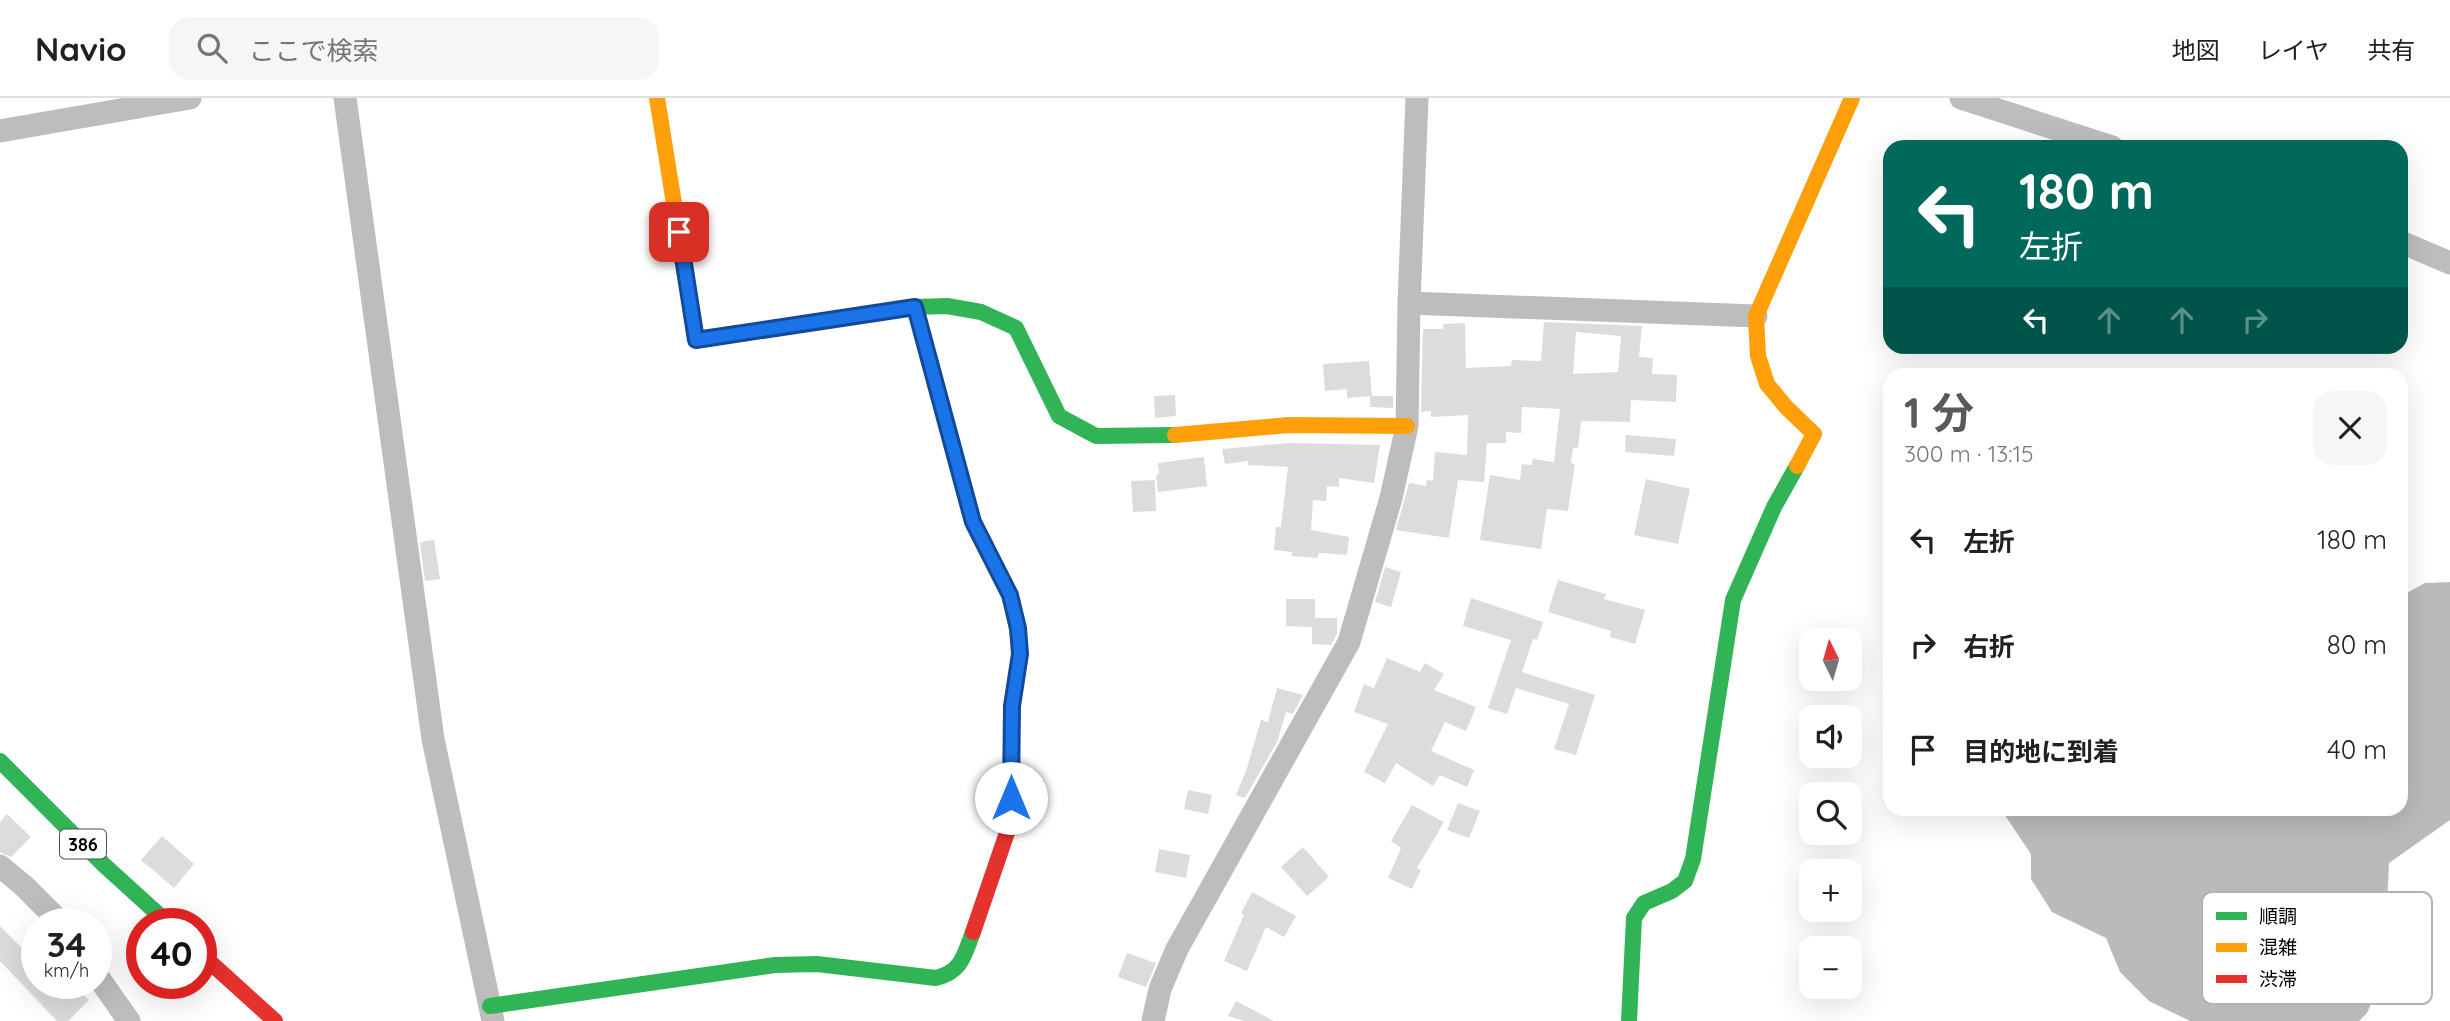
<!DOCTYPE html>
<html lang="ja">
<head>
<meta charset="utf-8">
<style>
  :root { --surface:#fff; --page:#f6f6f6; --text:#202124; --muted:#757577; --line:#e0e0e0; --accent:#595959 }
  body { margin:0; font-family:Quicksand,"Noto Sans JP",sans-serif; background:var(--page); color:var(--text); height:100vh; display:flex; flex-direction:column; font-size:26px; white-space:nowrap }
  * { box-sizing:border-box; margin:0 }
  p { font-size:23px; color:var(--muted) }
  .icon { flex:none; width:38px; height:38px; fill:none; stroke:currentColor; stroke-width:2; stroke-linecap:round; stroke-linejoin:round }
  .map { position:relative; flex:1; overflow:hidden }
  .drawer { position:absolute; left:1883px; top:270px; width:525px; height:448px; display:flex; flex-direction:column; background:var(--surface); border-radius:21px; box-shadow:0 7px 28px #0002 }
  .drawer>* { flex:none }
  .banner { position:absolute; left:1883px; top:42px; width:525px; height:214px; border-radius:21px; box-shadow:0 7px 28px #0002; background:#00695c; color:#fff; overflow:hidden }
  .needle { width:46px; rotate:355deg }
  .fabs { position:absolute; left:1799px; top:530px; display:grid; gap:14px }
  .fabs a { display:grid; place-items:center; width:63px; height:63px; border-radius:14px; background:var(--surface); box-shadow:0 7px 28px #0002; font-size:35px }
  .speed { position:absolute; left:21px; top:810px; display:flex; gap:14px; font-size:35px; font-weight:700; text-align:center }
  .speed>* { display:grid; place-content:center; width:91px; height:91px; border-radius:50%; background:var(--surface); box-shadow:0 7px 28px #0002; line-height:1 }
  .speed small { font-size:18px; font-weight:400 }
  .speed .limit { border:10px solid #d22; background:#fff; color:#111 }
  .pin { position:absolute; display:grid; place-items:center; width:60px; height:60px; color:#fff; margin:-30px; border-radius:14px; box-shadow:0 4px 10px #0006 }
  .me { position:absolute; width:77px; margin:-38px; rotate:0deg; stroke-linejoin:round; filter:drop-shadow(0 0 5px #0008) }
  .turn { display:flex; align-items:center; gap:24px; height:147px; padding:0 21px; font-size:32px }
  .turn .icon { width:91px; height:91px; stroke-width:2.5 }
  .turn b { display:block; font-size:49px; line-height:60px }
  .lanes { display:flex; align-items:center; height:66px; padding:0 21px; background:#0003; justify-content:center; gap:35px; direction:ltr }
  .lanes .off { opacity:.35 }
  .round { display:grid; place-items:center; flex:none; width:74px; height:74px; border-radius:21px; background:var(--page) }
  .head { display:flex; align-items:center; justify-content:space-between; height:119px; padding:0 21px }
  h1 { font-size:42px; font-weight:700; line-height:52px; color:var(--accent) }
  ul { padding:0; list-style:none }
  li { display:flex; align-items:center; gap:21px; height:105px; padding:0 21px }
  li div { flex:1 }
  li b { display:block; font-size:26px }
  li em { font-style:normal }
  header { display:flex; align-items:center; gap:42px; box-sizing:border-box; height:98px; padding:0 35px; background:var(--surface); border-bottom:2px solid var(--line) }
  header strong { font-size:33px }
  nav { display:flex; gap:38px; margin-inline-start:auto; font-size:24px }
  .search { width:490px; height:63px; background:var(--page); display:flex; align-items:center; gap:18px; box-sizing:border-box; padding:0 24px; border-radius:21px; color:var(--muted); font-size:26px }
  .map>svg:first-child { display:block }
  .water { fill:#bababa }
  .building { fill:#dcdcdc; fill-rule:evenodd }
  .lines { fill:none; stroke-linecap:round; stroke-linejoin:round }
  .street { stroke:#bdbdbd; stroke-width:23 }
  .fast { stroke:#30b455; stroke-width:16 }
  .slow { stroke:#ff9f0a; stroke-width:16 }
  .jam { stroke:#e5322d; stroke-width:16 }
  .route-casing { stroke:#114b97; stroke-width:18 }
  .route { stroke:#1a73e8; stroke-width:12 }
  .labels { text-anchor:middle; dominant-baseline:central; stroke-width:5; stroke-linejoin:round; paint-order:stroke }
  .shield { fill:#fff; stroke:#4c4c4c; stroke-width:2 }
  .shield-label { font-size:18px; font-weight:bold; fill:#000 }
  .key { fill:#fff; stroke:#b2b2b2; stroke-width:2 }
  .key-label { font-size:19px; fill:#000 }
</style>
</head>
<body>
<header>
<strong>Navio</strong>
<div class="search"><svg class="icon" aria-label="search" viewBox="0 0 24 24"><circle cx="10" cy="10" r="6"/><path d="M15 15l6 6"/></svg>ここで検索</div>
<nav><a>地図</a><a>レイヤ</a><a>共有</a></nav>
</header>
<div class="map">
<svg width="2450" height="923" viewBox="0 0 2450 923">
  <rect width="100%" height="100%" fill="#fff"/>
  <path class="water" d="M2450,484V722L2389,765L2387,808L2393,841L2387,870L2367,915L2359,923H2190L2149,903L2120,874L2106,840L2052,814L2031,781V756L2002,713L2005,711L2401,710V498L2425,485Z"/>
  <path class="building" d="M1544,224L1642,228L1639,259L1653,260L1652,276L1677,277L1676,304L1631,302L1630,324L1581,323L1578,350H1573L1571,365L1575,366L1568,413L1547,411L1541,451L1480,442L1490,377L1520,382L1522,366L1532,367L1533,361L1554,364L1560,311L1522,309L1521,335L1506,334V345H1487L1484,384L1458,382L1449,440L1396,432L1409,385L1426,388L1427,382L1433,383L1435,354L1467,357L1468,317L1431,319V313L1421,314L1423,231H1443V226L1465,225L1466,270L1511,268L1512,262L1541,263ZM1576,234L1621,238L1618,274L1573,276Z
    M1369,263L1372,298L1347,300V291L1325,293L1323,266Z
    M1175,297L1176,318L1155,320L1154,298Z
    M1370,298H1393V310L1370,309Z
    M1626,337L1676,341L1674,358L1625,354Z
    M1290,345L1380,347L1374,385L1339,380V389L1327,388L1326,403L1313,402L1311,432L1349,439L1347,457L1323,455H1319L1318,460L1291,458L1293,454L1274,452L1276,429H1281L1288,369L1248,367V363L1225,366L1222,351Z
    M1204,359L1207,388L1158,394L1156,377L1159,376L1158,365Z
    M1646,381L1690,391L1678,446L1634,437Z
    M1155,382L1156,413L1133,414L1131,383Z
    M434,442L440,481L425,483L420,444Z
    M1385,469L1401,474L1391,509L1375,504Z
    M1558,482L1606,496L1604,501L1645,512L1635,546L1610,539L1611,533L1548,514Z
    M1471,500L1543,524L1537,542L1533,541L1522,574L1595,597L1576,657L1554,651L1569,606L1516,590L1507,616L1488,610L1511,542L1463,528Z
    M1286,501H1315V520H1337V536L1331,547L1312,546V529L1286,528Z
    M1387,560L1420,574L1425,565L1444,576L1434,592L1476,609L1466,633L1445,624L1431,653L1474,672L1467,689L1440,677L1433,688L1396,665L1385,685L1364,674L1388,626L1354,614L1364,586L1374,590Z
    M1277,590L1303,597L1293,616L1286,614L1277,644L1245,700L1236,697L1246,673L1261,622L1268,624Z
    M1188,692L1212,697L1208,716L1184,711Z
    M1458,705L1480,713L1469,740L1447,732Z
    M1412,707L1444,724L1417,770L1421,772L1412,791L1388,780L1401,750L1391,743Z
    M7,716L31,739L11,759L0,754V724Z
    M162,738L194,766L174,790L141,762Z
    M1303,749L1329,779L1307,798L1281,769Z
    M1159,751L1190,757L1186,780L1155,774Z
    M1252,794L1296,818L1284,839L1266,829L1247,873L1224,863L1244,817L1241,815Z
    M0,828L37,865V886H72L89,902L68,923H57L0,863Z
    M1127,855L1156,865L1146,889L1118,879Z
    M1236,903L1274,923H1244L1228,918Z"/>
  <g class="lines">
    <path class="street" d="M345,0L433,641L493,923
      M1961,0L2112,49
      M0,33L190,0
      M2401,144L2450,165
      M1409,205L1756,218
      M0,768L24,788L62,826
      M96,876L129,923
      M1153,923L1160,891L1177,851L1349,544L1391,400L1407,328L1409,205L1417,0"/>
    <path class="fast" d="M915,209L973,424L1010,497L1019,541
      M797,227L915,209L947,208L981,214L1016,230L1059,318L1096,338L1175,337
      M0,663L104,767L169,826
      M490,908L775,867L817,866L936,880C962,874 964,857 973,834
      M1629,923L1634,820L1644,805L1672,793L1685,783L1693,761L1733,502L1774,409L1797,368"/>
    <path class="slow" d="M657,0L696,242L797,227
      M1175,337L1289,327L1407,328
      M1797,368L1814,336L1786,309L1767,286L1758,258L1756,218L1852,0"/>
    <path class="jam" d="M973,834L1011,723L1012,608L1020,556L1019,541
      M201,856L275,923"/>
  </g>
  <g class="lines">
    <g class="route-casing">
      <path id="route" d="M679,134L696,242L915,209L973,424L1010,497L1018,530L1020,556L1012,608L1011,700"/>
    </g>
    <use href="#route" class="route"/>
  </g>
  <g class="labels">
    <rect class="shield" x="60" y="731.5" width="46" height="29" rx="5"/>
    <g class="shield-label">
      <text x="83" y="746">386</text>
    </g>
  </g>
  <rect x="2202" y="794" width="230" height="112" rx="10" class="key"/>
  <rect x="2216" y="814" width="31" height="8" fill="#30b455"/>
  <rect x="2216" y="845" width="31" height="9" fill="#ff9f0a"/>
  <rect x="2216" y="877" width="31" height="8" fill="#e5322d"/>
  <g class="key-label">
    <text x="2259" y="825">順調</text>
    <text x="2259" y="856">混雑</text>
    <text x="2259" y="888">渋滞</text>
  </g>
</svg>
<div class="fabs">
<a><svg class="needle" viewBox="-14 -14 28 28"><path d="M0-13l5 13h-10z" fill="#e53935"/><path d="M0 13l5-13h-10z" fill="#757577"/></svg></a>
<a><svg class="icon" aria-label="sound" viewBox="0 0 24 24"><path d="M4 9h4l5-4v14l-5-4H4zM17 9q2 3 0 6"/></svg></a>
<a><svg class="icon" aria-label="search" viewBox="0 0 24 24"><circle cx="10" cy="10" r="6"/><path d="M15 15l6 6"/></svg></a>
<a>+</a>
<a>−</a>
</div>
<div class="speed"><div>34<small>km/h</small></div><div class="limit">40</div></div>
<div class="pin" style="left:679px;top:134px;background:#d93025"><svg class="icon" aria-label="arrive" viewBox="0 0 24 24"><path d="M6 21V4h12l-3 4 3 4H6"/></svg></div>
<svg class="me" style="left:1011px;top:700px" viewBox="-20 -20 40 40"><circle r="19" fill="#fff"/><path d="M0-13L10 11 0 6-10 11z" fill="#1a73e8"/></svg>
<div class="banner">
<div class="turn"><svg class="icon" aria-label="left" viewBox="0 0 24 24"><path d="M17 20v-9H6M10 6l-5 5 5 5"/></svg><div><b>180 m</b>左折</div></div>
<div class="lanes"><svg class="icon" aria-label="left" viewBox="0 0 24 24"><path d="M17 20v-9H6M10 6l-5 5 5 5"/></svg><svg class="icon off" aria-label="ahead" viewBox="0 0 24 24"><path d="M12 20V5M6 11l6-6 6 6"/></svg><svg class="icon off" aria-label="ahead" viewBox="0 0 24 24"><path d="M12 20V5M6 11l6-6 6 6"/></svg><svg class="icon off" aria-label="right" viewBox="0 0 24 24"><path d="M7 20v-9h11M14 6l5 5-5 5"/></svg></div>
</div>
<section class="drawer">
<div class="head"><div><h1>1 分</h1><p>300 m · 13:15</p></div><a class="round"><svg class="icon" aria-label="close" viewBox="0 0 24 24"><path d="M6 6l12 12M18 6L6 18"/></svg></a></div>
<ul>
<li><svg class="icon" aria-label="left" viewBox="0 0 24 24"><path d="M17 20v-9H6M10 6l-5 5 5 5"/></svg><div><b>左折</b></div><em>180 m</em></li>
<li><svg class="icon" aria-label="right" viewBox="0 0 24 24"><path d="M7 20v-9h11M14 6l5 5-5 5"/></svg><div><b>右折</b></div><em>80 m</em></li>
<li><svg class="icon" aria-label="arrive" viewBox="0 0 24 24"><path d="M6 21V4h12l-3 4 3 4H6"/></svg><div><b>目的地に到着</b></div><em>40 m</em></li>
</ul>
</section>
</div>
</body>
</html>
